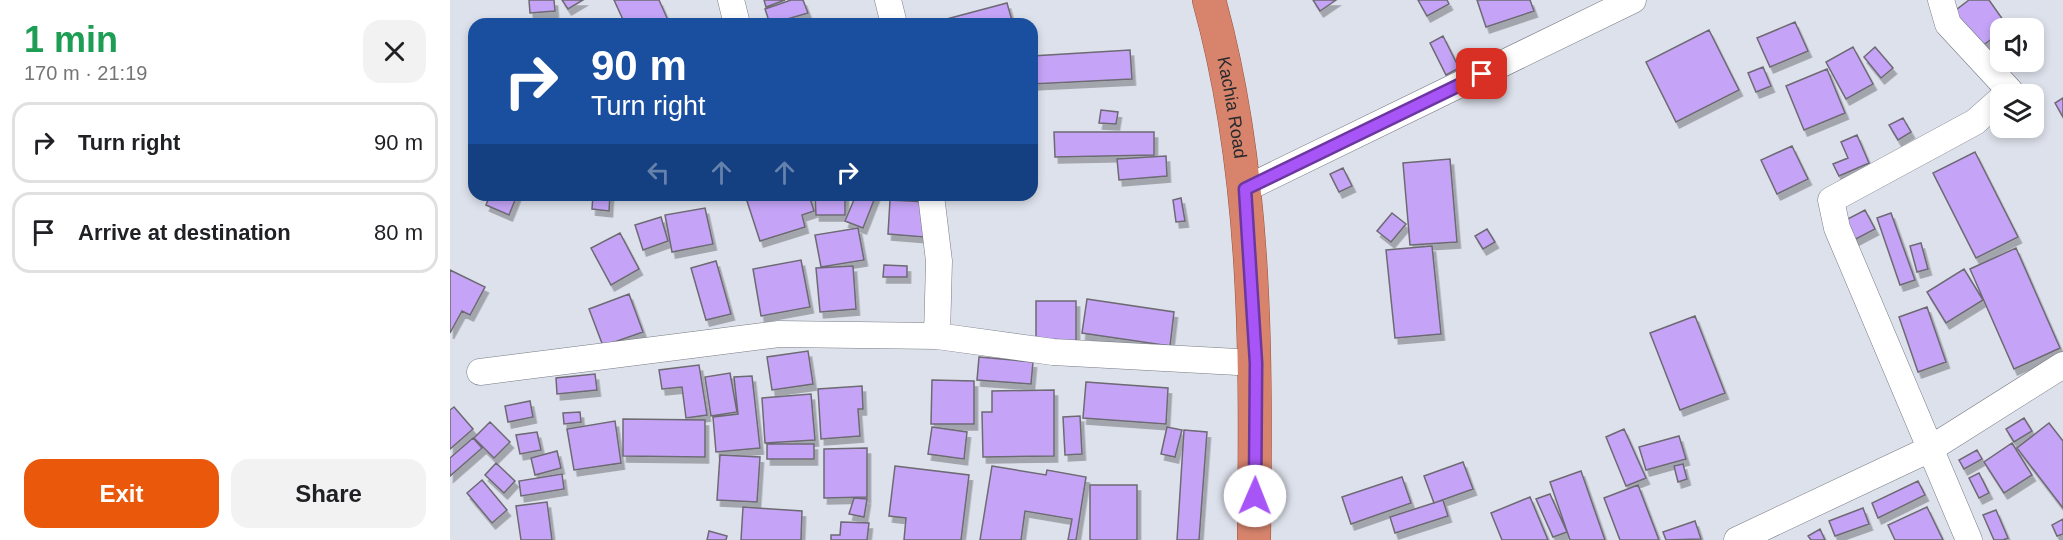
<!DOCTYPE html>
<html lang="en">
<head>
<meta charset="utf-8">
<style>
  :root { --surface:#fff; --page:#f2f2f2; --text:#202124; --muted:#757577; --line:#e0e0e0; --accent:#ea580c }
  body { margin:0; font-family:Arial,sans-serif; background:var(--page); color:var(--text); height:100vh; display:flex; flex-direction:column; font-size:22px; white-space:nowrap }
  * { box-sizing:border-box; margin:0 }
  p { font-size:20px; color:var(--muted) }
  .icon { flex:none; width:33px; height:33px; fill:none; stroke:currentColor; stroke-width:2; stroke-linecap:round; stroke-linejoin:round }
  .map { position:relative; flex:1; overflow:hidden }
  .side { display:flex; flex-direction:column; background:var(--surface); width:450px }
  .side>* { flex:none }
  .guide { position:absolute; left:18px; top:18px; width:570px; height:183px; border-radius:18px; box-shadow:0 3px 9px #0003; background:#1a4fa0; color:#fff; overflow:hidden }
  .controls { position:absolute; left:1540px; top:18px; display:grid; gap:12px }
  .controls a { display:grid; place-items:center; width:54px; height:54px; border-radius:12px; background:var(--surface); box-shadow:0 3px 9px #0003; font-size:30px }
  .pin { position:absolute; display:grid; place-items:center; width:51px; height:51px; color:#fff; margin:-26px; border-radius:12px; box-shadow:0 3px 9px #0006 }
  .me { position:absolute; width:66px; margin:-33px; rotate:1deg; stroke-linejoin:round; filter:drop-shadow(0 0 4px #0008) }
  .turn { display:flex; align-items:center; gap:21px; height:126px; padding:0 24px; font-size:27px }
  .turn .icon { width:78px; height:78px; stroke-width:2.5 }
  .turn b { display:block; font-size:42px; line-height:51px }
  .lanes { display:flex; align-items:center; height:57px; padding:0 24px; background:#0003; justify-content:center; gap:30px; direction:ltr }
  .lanes .off { opacity:.35 }
  .round { display:grid; place-items:center; flex:none; width:63px; height:63px; border-radius:18px; background:var(--page) }
  .headline { display:flex; align-items:center; justify-content:space-between; height:102px; padding:0 24px }
  h1 { font-size:36px; font-weight:700; line-height:45px; color:#1e9e55 }
  .cta { display:flex; gap:12px; margin-top:auto; padding:12px 24px }
  .cta a { flex:1; height:69px; border-radius:18px; background:var(--accent); color:#fff; font-size:24px; font-weight:700; line-height:69px; text-align:center }
  .cta a+a { background:var(--page); color:var(--text) }
  ul { padding:0; list-style:none }
  li { display:flex; align-items:center; gap:18px; height:81px; margin:0 12px 9px; padding:0 12px; border:3px solid var(--line); border-radius:18px }
  li div { flex:1 }
  li b { display:block; font-size:22px }
  li em { font-style:normal }
  main { display:flex; flex:1; min-height:0 }
  .map>svg:first-child { display:block }
  .building { fill:#c5a4f7; stroke:#6d6a73; stroke-width:1.5; filter:url(#shadow) }
  .lines { fill:none; stroke-linecap:round; stroke-linejoin:round }
  .minor-casing { stroke:#777a84; stroke-width:27 }
  .trunk-casing { stroke:#95513e; stroke-width:34 }
  .minor { stroke:#fff; stroke-width:26 }
  .trunk { stroke:#d8846c; stroke-width:33 }
  .route-casing { stroke:#6d37a1; stroke-width:15 }
  .route { stroke:#a855f7; stroke-width:10 }
  .labels { text-anchor:middle; dominant-baseline:central; stroke-width:6; stroke-linejoin:round; paint-order:stroke }
  .street-label { font-size:18px; fill:#282a2e; stroke:#fff }
</style>
</head>
<body>
<main>
<section class="side">
<div class="headline"><div><h1>1 min</h1><p>170 m · 21:19</p></div><a class="round"><svg class="icon" aria-label="close" viewBox="0 0 24 24"><path d="M6 6l12 12M18 6L6 18"/></svg></a></div>
<ul>
<li><svg class="icon" aria-label="right" viewBox="0 0 24 24"><path d="M7 20v-9h11M14 6l5 5-5 5"/></svg><div><b>Turn right</b></div><em>90 m</em></li>
<li><svg class="icon" aria-label="arrive" viewBox="0 0 24 24"><path d="M6 21V4h12l-3 4 3 4H6"/></svg><div><b>Arrive at destination</b></div><em>80 m</em></li>
</ul>
<div class="cta"><a>Exit</a><a>Share</a></div>
</section>
<div class="map">
<svg width="1613" height="540" viewBox="0 0 1613 540">
  <defs>
    <filter id="shadow"><feDropShadow dx="3.5" dy="6" stdDeviation="0" flood-color="#0004"/></filter>
  </defs>
  <rect width="100%" height="100%" fill="#dde1eb"/>
  <path class="building" d="M79,0H104L105,11L80,13Z
    M112,0H133L118,9Z
    M164,0H209L217,18L203,24H175Z
    M314,0H335L316,7Z
    M341,0H353L358,13L320,24L315,9Z
    M863,0H886L870,11Z
    M968,0H997L999,4L977,16Z
    M1027,0H1080L1084,11L1036,27Z
    M1519,0H1539L1558,27L1551,28V32L1528,49L1502,13Z
    M557,3L563,24H490L489,21Z
    M1345,22L1358,51L1320,67L1307,38Z
    M1259,30L1289,90L1226,122L1196,62Z
    M993,36L1009,68L996,75L980,43Z
    M1403,47L1423,84L1396,99L1376,62Z
    M1425,47L1443,68L1431,78L1414,57Z
    M680,50L682,79L582,84V56Z
    M1313,67L1321,86L1306,92L1298,73Z
    M1377,69L1395,113L1354,130L1336,86Z
    M1613,98V117L1605,103Z
    M651,110L668,112L666,124L649,123Z
    M1453,118L1461,132L1448,140L1439,125Z
    M604,132H704V155L605,157Z
    M1407,135L1419,163L1389,176L1383,164L1398,158L1391,142Z
    M1342,146L1358,179L1327,194L1311,160Z
    M1525,152L1568,237L1526,258L1483,173Z
    M716,156L717,176L669,180L667,159Z
    M1000,159L1007,242L960,245L953,163Z
    M893,168L902,186L889,192L880,174Z
    M40,195H67L59,215L36,205Z
    M143,195H160L159,211L142,209Z
    M306,195H359L364,211L352,215L355,227L310,241L296,198Z
    M365,195H395V215H366Z
    M406,195H426L413,228L395,221Z
    M731,198L735,221L726,222L723,200Z
    M440,200L476,202L474,237L438,234Z
    M255,208L263,244L222,252L215,215Z
    M1415,210L1425,229L1402,241L1392,222Z
    M942,213L956,224L941,242L927,231Z
    M1441,213L1465,280L1450,285L1427,218Z
    M211,217L218,241L193,250L185,225Z
    M408,228L414,260L371,267L365,235Z
    M1037,229L1045,242L1033,249L1025,236Z
    M170,233L189,269L161,285L141,248Z
    M1471,243L1478,269L1467,272L1460,246Z
    M982,246L991,334L945,338L936,250Z
    M1566,248L1610,348L1564,369L1520,269Z
    M351,260L360,307L311,316L303,269Z
    M266,261L281,314L256,320L241,268Z
    M434,265L457,266V277H433Z
    M403,266L406,309L370,312L366,268Z
    M1514,269L1533,300L1496,323L1477,292Z
    M0,270L35,287L20,315L12,311L0,333Z
    M179,294L193,332L153,346L139,309Z
    M637,299L724,312L720,346L632,333Z
    M586,301H626V344H586Z
    M1477,307L1496,362L1468,372L1449,317Z
    M1245,316L1275,393L1230,410L1200,333Z
    M358,351L363,384L322,390L317,357Z
    M529,357L583,362L581,384L527,380Z
    M249,365L257,415L236,418L232,387L212,389L209,370Z
    M280,373L287,412L261,416L255,377Z
    M145,374L147,390L107,394L106,378Z
    M302,376L310,448L266,452L263,417L288,414L284,377Z
    M482,380L524,381V424H481Z
    M636,382L718,388L716,424L633,418Z
    M412,386L413,409H408L410,436L371,439L368,389Z
    M604,390V456L533,457L532,412H542V391Z
    M361,394L365,440L315,443L312,398Z
    M80,401L83,417L58,422L55,406Z
    M4,407L23,429L0,449V410Z
    M130,412L131,422L114,424L113,413Z
    M630,416L632,454L615,455L613,417Z
    M1574,418L1582,431L1564,442L1556,429Z
    M173,419L255,420V457L173,456Z
    M165,421L171,463L124,470L117,429Z
    M40,422L60,442L44,458L24,438Z
    M1599,423L1613,441V508L1567,448Z
    M482,427L517,432L514,459L478,454Z
    M717,427L732,430L725,457L711,454Z
    M1174,429L1196,478L1176,486L1156,437Z
    M734,430L757,432L749,540H727Z
    M87,432L91,450L70,454L66,435Z
    M1229,436L1236,459L1196,470L1189,447Z
    M23,438L32,448L0,476V458Z
    M1562,443L1582,475L1554,493L1534,462Z
    M317,444H364V459H317Z
    M417,448V497L374,498V449Z
    M1527,450L1532,459L1514,469L1509,460Z
    M107,451L111,468L85,475L81,458Z
    M270,455L310,457L307,502L267,500Z
    M1013,462L1023,489L984,503L974,476Z
    M46,463L65,481L54,493L35,475Z
    M1233,464L1237,479L1228,482L1224,466Z
    M445,466L519,475L511,540H454L456,518L439,516Z
    M542,466L596,475L597,470L636,477L626,540H618L622,519L575,511L571,540H530Z
    M1131,471L1155,540H1120L1100,482Z
    M1529,473L1539,493L1529,498L1519,478Z
    M112,474L114,489L71,496L69,481Z
    M952,477L961,503L901,524L892,497Z
    M32,480L57,510L42,523L17,493Z
    M1468,481L1475,495L1428,518L1422,503Z
    M640,485H687V540H640Z
    M1188,485L1209,540H1170L1154,498Z
    M1100,494L1117,532L1103,537L1086,499Z
    M1080,497L1098,540H1052L1041,513Z
    M404,498L417,499L414,517L399,514Z
    M993,500L998,516L945,533L940,517Z
    M97,502L102,540H71L66,506Z
    M293,507L352,511L351,540H291Z
    M1477,507L1493,540H1445L1438,525Z
    M1413,508L1419,524L1385,536L1379,521Z
    M1546,510L1558,538L1553,540H1544L1533,515Z
    M1613,519V534L1607,536L1602,525Z
    M1245,521L1251,539L1216,540L1213,532Z
    M391,522L419,523L417,540H381V535H390Z
    M1370,529L1375,540H1361L1358,536Z
    M259,531L277,536L276,540H257Z"/>
  <g class="lines">
    <g class="minor-casing">
      <path id="minor" d="M281,0L287,24
        M438,0L444,24
        M1491,0L1498,24L1560,91L1556,94
        M795,189L1183,0
        M481,195L489,261L487,336
        M30,372L329,334L487,336L603,352L806,363
        M1287,540L1480,449L1613,365
        M1519,540L1387,228L1381,200L1525,122L1551,99"/>
    </g>
    <g class="trunk-casing">
      <g id="trunk">
        <path id="s1" d="M759,0C808,177 806,359 804,540"/>
      </g>
    </g>
    <use href="#minor" class="minor"/>
    <use href="#trunk" class="trunk"/>
  </g>
  <g class="lines">
    <g class="route-casing">
      <path id="route" d="M805,496L806,363L795,189L1032,74"/>
    </g>
    <use href="#route" class="route"/>
  </g>
  <g class="labels">
    <g class="street-label">
      <text stroke="none"><textPath href="#s1" startOffset="110">Kachia Road</textPath></text>
    </g>
  </g>
</svg>
<div class="controls">
<a><svg class="icon" aria-label="sound" viewBox="0 0 24 24"><path d="M4 9h4l5-4v14l-5-4H4zM17 9q2 3 0 6"/></svg></a>
<a><svg class="icon" aria-label="layers" viewBox="0 0 24 24"><path d="M12 4l9 5-9 5-9-5zM3 14l9 5 9-5"/></svg></a>
</div>
<div class="pin" style="left:1032px;top:74px;background:#d93025"><svg class="icon" aria-label="arrive" viewBox="0 0 24 24"><path d="M6 21V4h12l-3 4 3 4H6"/></svg></div>
<svg class="me" style="left:805px;top:496px" viewBox="-20 -20 40 40"><circle r="19" fill="#fff"/><path d="M0-13L10 11 0 6-10 11z" fill="#a855f7"/></svg>
<div class="guide">
<div class="turn"><svg class="icon" aria-label="right" viewBox="0 0 24 24"><path d="M7 20v-9h11M14 6l5 5-5 5"/></svg><div><b>90 m</b>Turn right</div></div>
<div class="lanes"><svg class="icon off" aria-label="left" viewBox="0 0 24 24"><path d="M17 20v-9H6M10 6l-5 5 5 5"/></svg><svg class="icon off" aria-label="ahead" viewBox="0 0 24 24"><path d="M12 20V5M6 11l6-6 6 6"/></svg><svg class="icon off" aria-label="ahead" viewBox="0 0 24 24"><path d="M12 20V5M6 11l6-6 6 6"/></svg><svg class="icon" aria-label="right" viewBox="0 0 24 24"><path d="M7 20v-9h11M14 6l5 5-5 5"/></svg></div>
</div>
</div>
</main>
</body>
</html>
